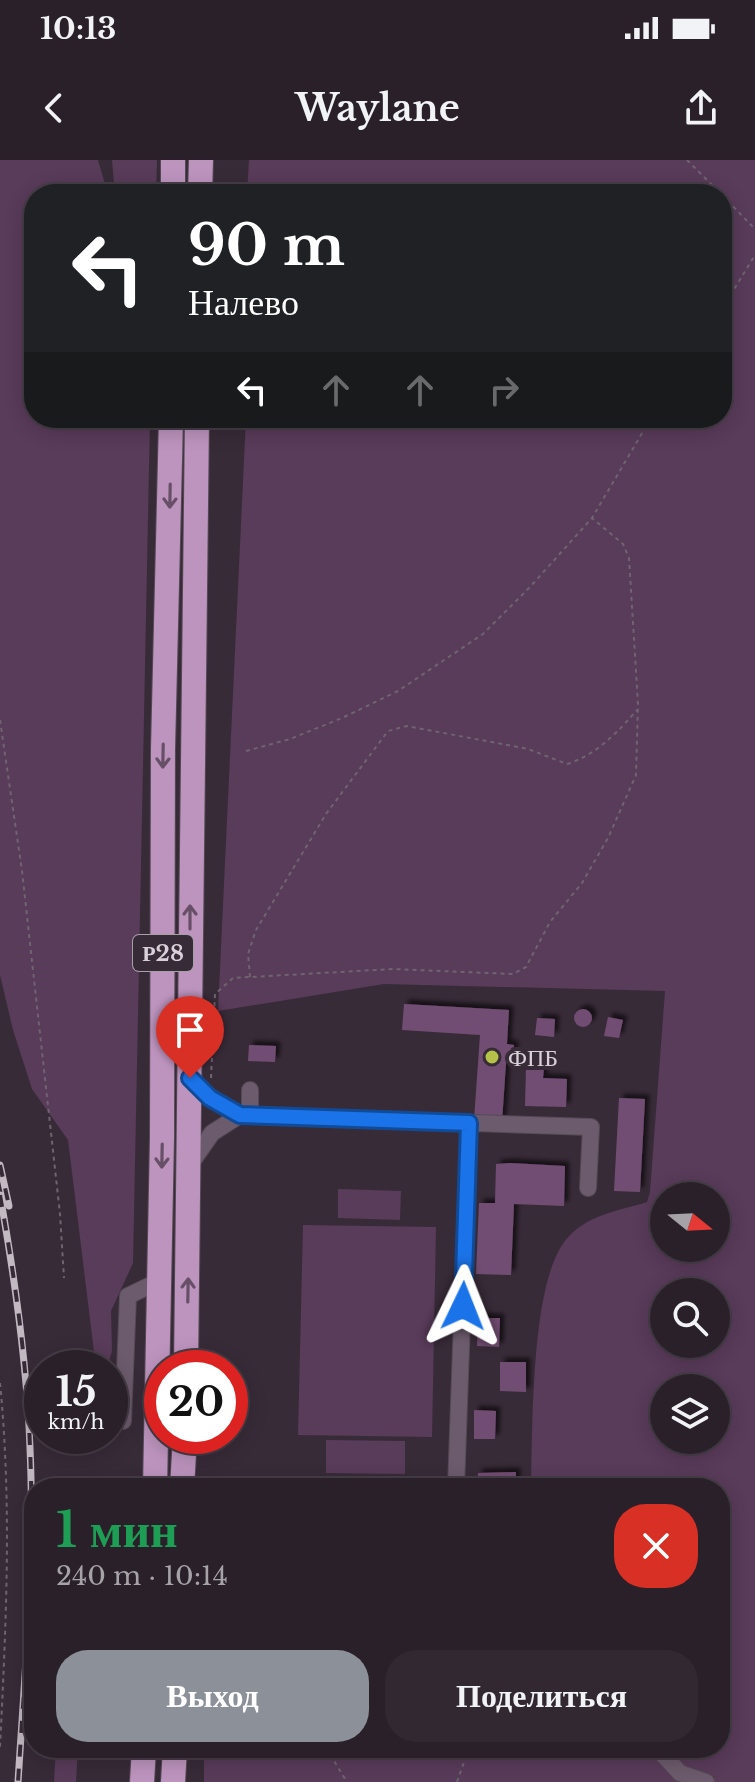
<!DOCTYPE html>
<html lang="ru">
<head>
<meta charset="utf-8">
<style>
  :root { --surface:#2a202a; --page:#322832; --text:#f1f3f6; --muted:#a5a3a8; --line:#463e47; --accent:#8c9099 }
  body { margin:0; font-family:"Libre Baskerville",serif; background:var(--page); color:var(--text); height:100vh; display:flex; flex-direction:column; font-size:30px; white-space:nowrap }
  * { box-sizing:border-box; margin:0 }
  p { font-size:26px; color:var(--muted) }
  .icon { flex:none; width:44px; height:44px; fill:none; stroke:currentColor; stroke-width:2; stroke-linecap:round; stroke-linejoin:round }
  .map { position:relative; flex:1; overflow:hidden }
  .sheet { position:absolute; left:24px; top:1318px; width:706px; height:280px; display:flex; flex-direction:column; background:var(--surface); border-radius:32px; box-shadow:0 4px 20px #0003,0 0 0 2px var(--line) }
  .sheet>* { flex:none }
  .guide { position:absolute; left:24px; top:24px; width:708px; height:244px; border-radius:32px; box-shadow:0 4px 20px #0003,0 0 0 2px var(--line); background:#202124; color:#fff; overflow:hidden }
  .needle { width:52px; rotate:108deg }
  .fabs { position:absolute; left:650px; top:1022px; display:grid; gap:16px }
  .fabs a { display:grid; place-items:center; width:80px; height:80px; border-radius:50%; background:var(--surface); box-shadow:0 4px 20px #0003,0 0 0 2px var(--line); font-size:40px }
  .speed { position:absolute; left:24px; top:1190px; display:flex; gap:16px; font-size:40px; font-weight:700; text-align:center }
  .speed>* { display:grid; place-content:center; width:104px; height:104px; border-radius:50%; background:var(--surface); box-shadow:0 4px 20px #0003,0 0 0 2px var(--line); line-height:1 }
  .speed small { font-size:20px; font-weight:400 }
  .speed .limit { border:12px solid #d22; background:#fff; color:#111 }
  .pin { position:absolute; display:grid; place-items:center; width:68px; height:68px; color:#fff; margin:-82px -34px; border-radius:50% 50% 50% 0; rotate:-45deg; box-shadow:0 0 8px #0007 }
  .pin .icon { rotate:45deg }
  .me { position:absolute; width:88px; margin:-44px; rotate:2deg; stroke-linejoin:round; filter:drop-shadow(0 0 6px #0008) }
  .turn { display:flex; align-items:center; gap:28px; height:168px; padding:0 32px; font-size:36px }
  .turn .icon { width:104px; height:104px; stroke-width:2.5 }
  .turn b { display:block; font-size:56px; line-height:68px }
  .lanes { display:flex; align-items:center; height:76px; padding:0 32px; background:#0003; justify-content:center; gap:40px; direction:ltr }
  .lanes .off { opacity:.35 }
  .round { display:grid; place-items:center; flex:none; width:84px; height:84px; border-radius:32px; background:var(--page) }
  .head { display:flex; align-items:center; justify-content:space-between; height:136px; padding:0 32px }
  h1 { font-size:48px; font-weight:700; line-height:60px; color:#1e9e55 }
  .button { display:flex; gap:16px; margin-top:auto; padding:16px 32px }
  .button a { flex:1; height:92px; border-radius:32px; background:var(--accent); color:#fff; font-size:32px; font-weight:700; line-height:92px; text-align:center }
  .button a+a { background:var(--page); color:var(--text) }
  .status { display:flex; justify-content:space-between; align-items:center; height:56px; padding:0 40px; background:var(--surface); direction:ltr }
  .status svg { height:22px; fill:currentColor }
  header { display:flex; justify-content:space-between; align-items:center; height:104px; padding:0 32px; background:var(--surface); font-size:36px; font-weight:700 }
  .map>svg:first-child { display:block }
  .green { fill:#593b5a; fill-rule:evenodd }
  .building { fill:#724d73; filter:url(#shadow) }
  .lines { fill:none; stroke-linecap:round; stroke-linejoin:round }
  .minor-casing { stroke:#554955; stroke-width:18 }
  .highway-casing { stroke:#554955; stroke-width:26 }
  .path { stroke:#6f646f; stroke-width:2; stroke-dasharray:4 4; stroke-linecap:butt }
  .minor { stroke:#6c5b6c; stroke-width:16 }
  .highway { stroke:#bd94be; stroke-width:24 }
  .rail-casing { stroke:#c2b9c2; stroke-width:7 }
  .rail { stroke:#382b38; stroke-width:4; stroke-dasharray:12; stroke-linecap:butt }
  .oneway { stroke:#675067 }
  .route-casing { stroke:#114b97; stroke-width:20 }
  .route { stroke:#1a73e8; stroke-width:14 }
  .poi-dot { fill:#b4c24a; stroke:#382b38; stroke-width:3 }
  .labels { text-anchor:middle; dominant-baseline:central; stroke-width:8; stroke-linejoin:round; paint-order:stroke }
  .shield { fill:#382b38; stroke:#a99fa9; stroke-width:2 }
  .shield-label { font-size:22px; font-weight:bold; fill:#d9d1d9 }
  .poi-label { font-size:24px; fill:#d9d1d9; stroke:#382b38; text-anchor:start }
</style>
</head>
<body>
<div class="status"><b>10:13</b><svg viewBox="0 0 49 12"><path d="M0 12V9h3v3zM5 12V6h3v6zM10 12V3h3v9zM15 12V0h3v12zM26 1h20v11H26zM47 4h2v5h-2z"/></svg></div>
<header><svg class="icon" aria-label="back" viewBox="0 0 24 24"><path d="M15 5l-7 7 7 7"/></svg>Waylane<svg class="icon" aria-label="share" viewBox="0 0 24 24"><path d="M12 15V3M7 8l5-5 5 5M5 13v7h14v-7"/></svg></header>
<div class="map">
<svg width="755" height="1622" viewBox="0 0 755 1622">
  <defs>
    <filter id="shadow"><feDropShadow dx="4.5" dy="-4.5" stdDeviation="2" flood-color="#0009"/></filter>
  </defs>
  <rect width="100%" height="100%" fill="#382b38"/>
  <path class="green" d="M0,0H98L108,34H34V258H150L133,1103L111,1151L112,1191L107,1208H96L68,980L32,929L13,870L0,815Z
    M112,0H157L156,34H115Z
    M249,0H755V1622H204V1588H720V1328H531C533,1269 530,1126 565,1081C585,1055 618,1051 647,1042L650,1032L665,831L384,824L218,851L246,258H722V34H247ZM664,1036H716V1088H664ZM664,1132H716V1184H664ZM664,1228H716V1280H664Z
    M338,1029L401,1031L400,1060L338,1058Z
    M303,1065L436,1067L432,1277L298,1275Z
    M326,1280L405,1281V1314L326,1313Z
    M56,1588H78L76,1622H54Z"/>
  <path class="building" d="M404,844L509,850L507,884L514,885L513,903H506L502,962L474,960L480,875L402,870Z
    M574 858a9 9 0 1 1 18 0a9 9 0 1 1-18 0Z
    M608,857L623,860L619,878L604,876Z
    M537,858L555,859L554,877L535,875Z
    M249,885L276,886L275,902L248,901Z
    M526,907L544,908L543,918L567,919L566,947L525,946Z
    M619,938L645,939L640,1032L614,1031Z
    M510,1003L565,1006L564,1046L514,1044L511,1115L476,1114L479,1043H495L496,1004Z
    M478,1158H500L499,1187L477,1186Z
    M500,1202H526V1232L500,1231Z
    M474,1250L496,1251L495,1279H474Z
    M516,1312V1328H477L478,1313Z"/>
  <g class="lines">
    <g class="minor-casing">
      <path id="minor" d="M190,918L210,938L240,955L591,967L588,1028
        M250,955V930
        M191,1003L212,973L240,955
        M123,1261L128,1136L159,1121
        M456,1328L469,963
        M657,1588L680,1613L706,1622"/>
    </g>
    <g class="highway-casing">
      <path id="highway" d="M173,34V0
        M200,34L201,0
        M186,1208L197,258
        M155,1328L162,977L163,589L171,258
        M182,1328L185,1276
        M142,1622L144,1588
        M173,1622L175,1588"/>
    </g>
    <path class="path" d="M687,0L721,34
      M722,35L755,69
      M722,149L755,95
      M0,560L22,711L60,1054L64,1118
      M246,591L290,579L342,558L398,531L483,474L530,427L592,358L651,258
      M250,817L248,794L256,770L326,654L388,571L407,566L528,589L567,604C596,595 617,573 637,550
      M211,918L215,834L233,818L393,809L513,814L526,807L550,762L582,723L608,678L636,615L638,544L629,398L623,384L592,358
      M0,1223C12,1346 6,1465 0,1587
      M326,1588L347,1622
      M457,1622L469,1588"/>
    <use href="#minor" class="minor"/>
    <use href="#highway" class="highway"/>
    <g class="rail-casing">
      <path id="rail" d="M0,1005L9,1046
        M0,1035C15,1119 27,1203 30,1288C35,1399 25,1511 18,1622"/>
    </g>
    <use href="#rail" class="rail"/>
  </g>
  <defs><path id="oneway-shaft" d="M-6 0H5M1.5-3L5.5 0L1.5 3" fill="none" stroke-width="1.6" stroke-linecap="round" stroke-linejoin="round" transform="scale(2)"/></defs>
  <g class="oneway">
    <use href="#oneway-shaft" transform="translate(170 336) rotate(91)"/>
    <use href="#oneway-shaft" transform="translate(163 596) rotate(91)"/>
    <use href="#oneway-shaft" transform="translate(190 757) rotate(-90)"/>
    <use href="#oneway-shaft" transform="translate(162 996) rotate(91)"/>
    <use href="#oneway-shaft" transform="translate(188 1130) rotate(-89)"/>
  </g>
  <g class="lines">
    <g class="route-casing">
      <path id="route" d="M190,918L210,938L240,955L469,963L463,1146"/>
    </g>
    <use href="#route" class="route"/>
  </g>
  <circle class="poi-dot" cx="492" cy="897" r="8"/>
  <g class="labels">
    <rect class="shield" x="133" y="775" width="60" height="36" rx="6"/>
    <g class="shield-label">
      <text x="163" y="793">Р28</text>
    </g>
    <g class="poi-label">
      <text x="508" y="897">ФПБ</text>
    </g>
  </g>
</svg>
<div class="fabs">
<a><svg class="needle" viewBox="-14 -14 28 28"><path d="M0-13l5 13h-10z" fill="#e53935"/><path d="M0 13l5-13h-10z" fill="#a5a3a8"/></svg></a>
<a><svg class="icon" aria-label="search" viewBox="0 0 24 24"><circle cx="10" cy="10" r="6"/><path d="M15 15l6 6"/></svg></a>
<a><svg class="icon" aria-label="layers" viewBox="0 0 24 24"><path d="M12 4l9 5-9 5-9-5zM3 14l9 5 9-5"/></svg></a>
</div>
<div class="speed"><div>15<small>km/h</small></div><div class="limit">20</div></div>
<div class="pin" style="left:190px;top:918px;background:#d93025"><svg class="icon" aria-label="arrive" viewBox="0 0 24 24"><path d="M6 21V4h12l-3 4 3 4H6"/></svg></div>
<svg class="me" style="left:463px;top:1146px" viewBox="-20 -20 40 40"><path d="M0-17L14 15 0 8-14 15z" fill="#1a73e8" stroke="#fff" stroke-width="4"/></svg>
<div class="guide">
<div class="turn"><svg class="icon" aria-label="left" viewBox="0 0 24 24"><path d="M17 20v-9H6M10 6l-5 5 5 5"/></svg><div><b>90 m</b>Налево</div></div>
<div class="lanes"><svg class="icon" aria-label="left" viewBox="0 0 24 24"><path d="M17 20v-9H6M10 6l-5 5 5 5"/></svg><svg class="icon off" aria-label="ahead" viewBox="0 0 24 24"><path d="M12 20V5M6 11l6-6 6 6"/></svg><svg class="icon off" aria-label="ahead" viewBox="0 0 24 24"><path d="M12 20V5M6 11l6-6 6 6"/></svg><svg class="icon off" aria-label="right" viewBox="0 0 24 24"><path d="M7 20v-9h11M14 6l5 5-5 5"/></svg></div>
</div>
<section class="sheet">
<div class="head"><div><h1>1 мин</h1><p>240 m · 10:14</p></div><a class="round" style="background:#d93025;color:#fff"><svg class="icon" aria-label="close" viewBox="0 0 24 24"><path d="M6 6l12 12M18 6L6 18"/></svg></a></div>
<div class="button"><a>Выход</a><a>Поделиться</a></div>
</section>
</div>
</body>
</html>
